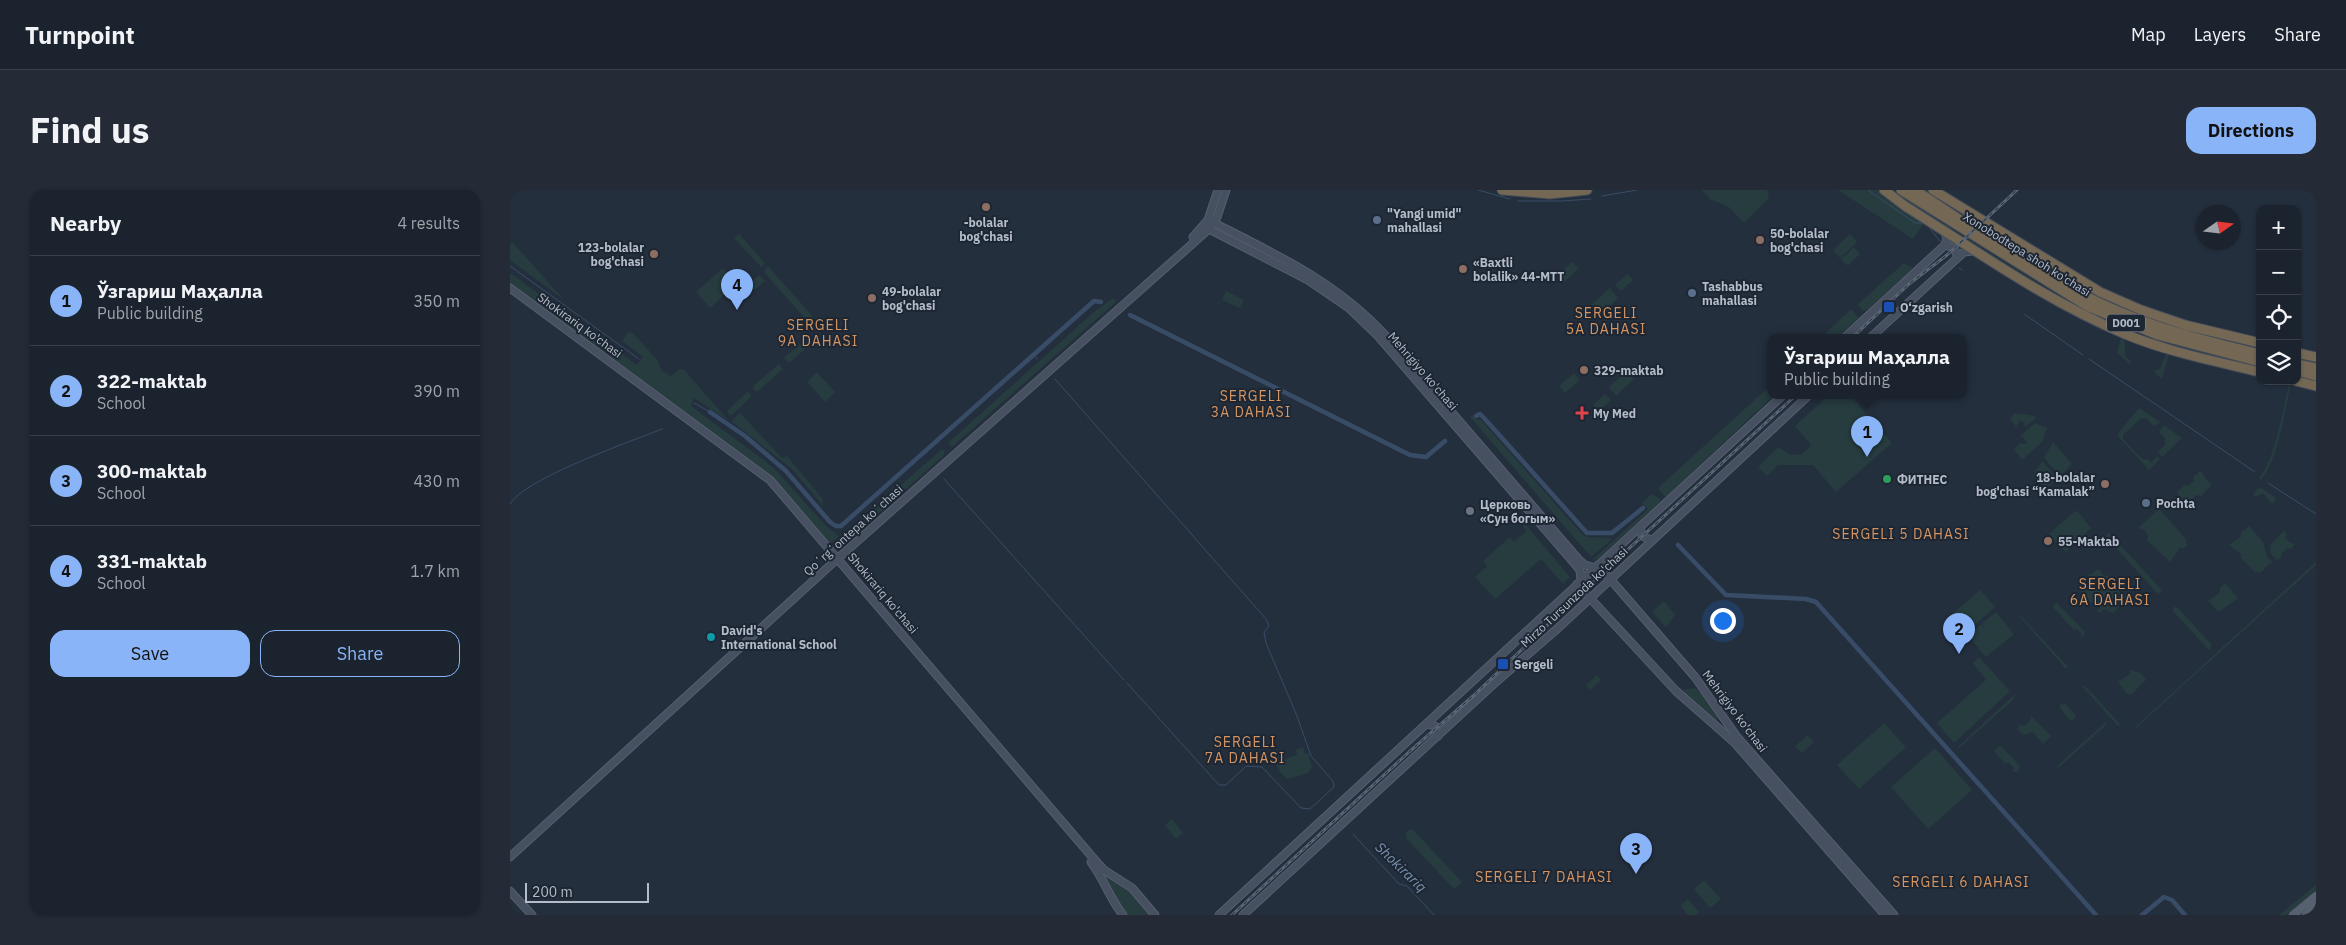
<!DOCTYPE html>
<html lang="en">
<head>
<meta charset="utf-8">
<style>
  :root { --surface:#1b232e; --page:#242b36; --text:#f1f3f6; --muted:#a0a4aa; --line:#39404a; --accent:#8ab4f8 }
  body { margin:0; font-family:"IBM Plex Sans",sans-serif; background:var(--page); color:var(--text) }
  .controls { position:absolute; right:15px; top:15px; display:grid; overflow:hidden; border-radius:10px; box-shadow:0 1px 4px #0004 }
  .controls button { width:45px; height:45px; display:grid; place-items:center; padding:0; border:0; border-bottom:1px solid var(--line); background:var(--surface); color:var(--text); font:25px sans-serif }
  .compass { position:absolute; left:1686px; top:15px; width:45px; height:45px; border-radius:50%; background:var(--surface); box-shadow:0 1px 4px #0004; rotate:76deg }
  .scale { position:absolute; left:15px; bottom:12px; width:124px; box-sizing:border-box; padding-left:5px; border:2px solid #b4bcc9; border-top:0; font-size:14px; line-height:18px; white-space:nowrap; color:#b4bcc9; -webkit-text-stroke:4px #1d2633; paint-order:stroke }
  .you { position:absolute; left:1212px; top:430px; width:18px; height:18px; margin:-12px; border:4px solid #fff; border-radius:50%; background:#1a73e8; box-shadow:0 0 0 8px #1a73e833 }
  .badge { display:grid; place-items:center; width:32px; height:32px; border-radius:50%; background:var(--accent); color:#111; font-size:16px; font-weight:700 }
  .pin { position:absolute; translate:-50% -41px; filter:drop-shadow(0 1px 2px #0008) }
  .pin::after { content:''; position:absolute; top:26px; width:18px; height:15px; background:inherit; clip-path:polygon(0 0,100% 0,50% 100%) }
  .popup { position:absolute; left:1257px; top:144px; width:200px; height:65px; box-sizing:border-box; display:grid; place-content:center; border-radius:10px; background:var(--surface); filter:drop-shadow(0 1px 4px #0005); font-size:16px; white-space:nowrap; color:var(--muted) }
  .popup b { font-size:19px; color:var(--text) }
  .popup::after { content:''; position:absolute; left:50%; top:100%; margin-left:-10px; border:10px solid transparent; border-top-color:var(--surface) }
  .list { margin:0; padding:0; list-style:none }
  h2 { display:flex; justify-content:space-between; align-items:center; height:65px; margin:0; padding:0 20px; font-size:21px }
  h2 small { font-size:16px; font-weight:400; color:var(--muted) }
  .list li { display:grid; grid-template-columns:32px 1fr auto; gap:15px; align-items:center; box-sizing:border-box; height:90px; padding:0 20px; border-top:1px solid var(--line) }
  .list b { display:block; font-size:19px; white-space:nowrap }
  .list p { margin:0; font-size:16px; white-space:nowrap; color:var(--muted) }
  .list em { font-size:16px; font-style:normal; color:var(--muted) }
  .actions { display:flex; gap:10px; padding:15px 20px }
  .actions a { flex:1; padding:11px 0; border:1px solid var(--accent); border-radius:15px; text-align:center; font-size:18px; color:var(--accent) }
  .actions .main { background:var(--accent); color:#111 }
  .icon { flex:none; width:28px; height:28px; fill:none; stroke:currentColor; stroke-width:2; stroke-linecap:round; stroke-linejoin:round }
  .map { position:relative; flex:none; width:1806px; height:725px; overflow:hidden; border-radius:15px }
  header { display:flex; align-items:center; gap:30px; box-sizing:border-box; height:70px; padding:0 25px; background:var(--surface); border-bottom:1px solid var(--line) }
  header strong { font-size:24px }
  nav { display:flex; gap:28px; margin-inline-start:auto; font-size:18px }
  .intro { display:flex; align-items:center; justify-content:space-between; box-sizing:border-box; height:120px; padding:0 30px }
  h1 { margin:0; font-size:35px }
  .button { padding:12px 22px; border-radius:15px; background:var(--accent); color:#111; font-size:18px; font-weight:700 }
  main { display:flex; gap:30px; padding:0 30px }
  aside { flex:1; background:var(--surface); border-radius:15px; box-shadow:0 1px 4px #0004 }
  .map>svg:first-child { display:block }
  .green { fill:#263c3f }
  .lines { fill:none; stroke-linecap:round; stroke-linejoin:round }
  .stream { stroke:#394c67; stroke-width:1 }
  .canal { stroke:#394c67; stroke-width:4.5 }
  .secondary-casing { stroke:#565f6c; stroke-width:9 }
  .primary-casing { stroke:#414a57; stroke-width:9 }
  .highway-casing { stroke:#434c59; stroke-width:11 }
  .secondary { stroke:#465061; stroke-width:7 }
  .primary { stroke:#56606e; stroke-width:8 }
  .highway { stroke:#746855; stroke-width:9 }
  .rail-casing { stroke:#5a6575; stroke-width:3 }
  .rail { stroke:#1d2633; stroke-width:1; stroke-dasharray:4; stroke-linecap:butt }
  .education-dot { fill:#8d6e63; stroke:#1d2633; stroke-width:2 }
  .service-dot { fill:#5c6f8a; stroke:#1d2633; stroke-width:2 }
  .transit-dot { fill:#1a4fb4; stroke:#1d2633; stroke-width:2 }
  .health-dot { fill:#e0444e; stroke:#1d2633; stroke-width:2 }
  .leisure-dot { fill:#2e9e5b; stroke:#1d2633; stroke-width:2 }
  .worship-dot { fill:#6b7280; stroke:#1d2633; stroke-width:2 }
  .culture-dot { fill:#0f9aa8; stroke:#1d2633; stroke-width:2 }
  .labels { text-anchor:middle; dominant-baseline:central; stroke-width:4; stroke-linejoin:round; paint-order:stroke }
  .shield { fill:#1d2633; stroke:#878f9c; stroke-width:1 }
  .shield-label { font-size:11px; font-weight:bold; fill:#b4bcc9 }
  .poi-label { font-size:12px; font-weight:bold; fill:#b4bcc9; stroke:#1d2633; text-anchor:start }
  .street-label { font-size:12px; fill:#b4bcc9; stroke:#1d2633 }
  .neighbourhood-label { font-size:14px; letter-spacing:1px; fill:#d59563; stroke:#1d2633 }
  .water-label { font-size:14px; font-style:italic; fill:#7c92b1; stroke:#1d2633 }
</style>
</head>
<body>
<header>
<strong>Turnpoint</strong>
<nav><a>Map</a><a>Layers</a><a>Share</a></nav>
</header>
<div class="intro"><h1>Find us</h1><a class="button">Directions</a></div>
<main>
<aside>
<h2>Nearby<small>4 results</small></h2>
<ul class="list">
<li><span class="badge">1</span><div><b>Ўзгариш Маҳалла</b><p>Public building</p></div><em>350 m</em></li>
<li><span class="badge">2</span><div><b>322-maktab</b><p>School</p></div><em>390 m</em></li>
<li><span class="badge">3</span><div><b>300-maktab</b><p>School</p></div><em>430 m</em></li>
<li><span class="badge">4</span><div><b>331-maktab</b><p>School</p></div><em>1.7 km</em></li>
</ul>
<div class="actions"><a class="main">Save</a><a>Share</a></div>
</aside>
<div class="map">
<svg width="1806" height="725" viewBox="0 0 1806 725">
  <rect width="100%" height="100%" fill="#242f3e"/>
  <g class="green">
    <path d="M1192,0h65l2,8 -25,25 -15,-16 -19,-8z"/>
    <path d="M1328,0h38l48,33 -11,16z"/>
    <path d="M1413,0h5l92,58 1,4z"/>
    <path d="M1395,9l136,86 46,26 3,4 -13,-5 -170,-106z"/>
    <path d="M229,44l26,29 -4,4 -27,-29z"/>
    <path d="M1340,44l7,8 -17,16 -7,-8z"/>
    <path d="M3,53l2,2 48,54 -53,-39v-16z"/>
    <path d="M1344,57l6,7 -12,12 -7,-7z"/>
    <path d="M1517,64l77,43 81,30 2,4c-49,-14 -95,-34 -138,-61 -7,-5 -17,-9 -22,-16z"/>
    <path d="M1062,72l7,6 -15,14 -6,-7z"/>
    <path d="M1394,73l9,5 -45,41 -6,2 -4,-7z"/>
    <path d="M258,76l46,52 -5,5 -45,-51z"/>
    <path d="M213,78l14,16 -27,24 -14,-16z"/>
    <path d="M0,83l95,69 2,7 -3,4 -94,-69z"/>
    <path d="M1117,84l6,6 -12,11 -6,-6z"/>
    <path d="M249,85l6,6 -12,10 -5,-6z"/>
    <path d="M1100,98l8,10 -18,17 -9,-10z"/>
    <path d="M716,101l18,9 -4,8 -18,-8z"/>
    <path d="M603,108l4,3 -165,146 -4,-4 147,-132z"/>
    <path d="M1340,120h3l5,8 -22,20h-15z"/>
    <path d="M118,142l6,2 24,27 4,10 9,5 9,-7 4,1 45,51 -35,-23 -3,8 83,62 52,58 13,10 -9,8 -52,-60 -18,-17 -151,-111 6,-7 22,16 6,-8 -21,-16z"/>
    <path d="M1611,148l3,1 2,18 5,4 -1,3 -13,-11z"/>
    <path d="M295,150l4,5 -20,18 -5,-5z"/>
    <path d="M1656,153l94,24v3l-93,-24z"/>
    <path d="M1656,164h3l-7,25 -9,-8 7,-2z"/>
    <path d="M269,174l4,5 -25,22 -5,-1 1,-5z"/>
    <path d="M1117,181l7,8 -18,17 -7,-9z"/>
    <path d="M307,182l18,20 -10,10 -18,-20z"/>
    <path d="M1064,183l6,7 -15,13 -6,-7z"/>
    <path d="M1779,194h2c-7,28 -12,74 -30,96l-2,-2c16,-17 24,-70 30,-94z"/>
    <path d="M1261,195v11h2l-106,100h-3l-5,-6v-3z"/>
    <path d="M237,202l3,1 1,4 -19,18 -4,-1v-4z"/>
    <path d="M1095,204l6,6 -12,11 -6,-6z"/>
    <path d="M1318,206h23l41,47 -56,49 -23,-27h-35l-11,11 -9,-9 20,-20 11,7 12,1 10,-10 -16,-19z"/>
    <path d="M1629,218l22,14 -7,4 -8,-8 -6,1 -17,16v4l19,20 7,1 2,3 6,-7 3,3 -11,11 -32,-35z"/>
    <path d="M230,223l42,45 5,-2 35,42 1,8 -31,-37 -61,-48z"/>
    <path d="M1505,223l20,3v3l-10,8 -1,-5 -4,-2 -4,7 -6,-9z"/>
    <path d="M962,225l5,5 3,-1 103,116 4,2 24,1v2l-20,17 -121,-140z"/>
    <path d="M1525,233l12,5 -5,14 -20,18 -8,-11 6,-6 7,1 -3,-6 -4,-2z"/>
    <path d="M1654,235l18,13 -20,19 -4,-6 7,-6v-7l-6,-6z"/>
    <path d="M1543,252l19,22 -12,12 -16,-18z"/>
    <path d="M432,259l3,3 -2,4 -97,86 -8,3 -2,-2z"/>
    <path d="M1532,271l15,17 -12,11 -12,-13z"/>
    <path d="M1689,282h3l6,10 4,2 -11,12 -4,-1 -6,5 -1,6h-3l-10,-14 8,-7 3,1 6,-5 -1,-4z"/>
    <path d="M1752,298l15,11 -5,5 -9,-11 -7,4 -3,-2 4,-6z"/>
    <path d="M1142,304l8,5v3l-61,56 -10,5 59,-54 -6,-6z"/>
    <path d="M1649,319l27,30 1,6 -4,4 -3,-2 -10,15 -23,-22 1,-4 -4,-6 -6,-2z"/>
    <path d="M1565,321l3,1 13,16 -25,24 -17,-18z"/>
    <path d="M1015,334l45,53 -7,7 -22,-25 -46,40 -20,-22 12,-11 -4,-5 27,-24 4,5 12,-11 -3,-5z"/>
    <path d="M1739,336l14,16 4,14 7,8 -4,-1 -10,10 -2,-2 -2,2 -15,-15 1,-3 -13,-10 12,-8v-4z"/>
    <path d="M1774,341l3,3 -2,4 6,5 4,1 -4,5 -4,-1 -6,6 1,3 -5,3 -6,-6 -1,-9z"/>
    <path d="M1599,343l53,57 -4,4 -51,-56 -1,-3z"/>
    <path d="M1806,372v3l-181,164 -1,-1z"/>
    <path d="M1586,380h4l4,6 4,-1 10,11v4l5,5 5,2v3l-6,-1 -5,5 1,4 -5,5 -9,-4 -5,4 -2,-3 4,-3 -4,-5 -6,1 -14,-16 3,-4 7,6 4,-5 -5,-5 3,-3 -2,-2 4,1z"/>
    <path d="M1715,393l13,15 -19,14 -11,-11 12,-9v-4z"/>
    <path d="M1470,400l15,17 -33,29 -15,-17z"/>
    <path d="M1154,411l11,14 -9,12 -14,-15z"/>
    <path d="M1546,412l29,30 -2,5h-2l1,-3 -5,-5h-4l-20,-22z"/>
    <path d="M1664,417h3l35,38 -3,5 -36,-39z"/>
    <path d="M1486,422l18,22 -28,23 -18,-21 13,-12 5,5 -4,-6z"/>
    <path d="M1511,426l47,51 -2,2 -46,-52z"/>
    <path d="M1469,467l31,34 -56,52 -17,-20 49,-43 -13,-17z"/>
    <path d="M1620,480l11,3 5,7 -14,14h-5l-9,-12 12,-8z"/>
    <path d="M1087,485l4,5 -11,10 -4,-5z"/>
    <path d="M1575,496l35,38 -2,2 -35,-39z"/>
    <path d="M1185,498l9,8 15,20 -2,4 -4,-1 -26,-22 -4,-7z"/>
    <path d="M1503,506l2,2 -56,50 -1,-1z"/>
    <path d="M1555,513l11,13 -3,4 -3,1 -10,-13v-3z"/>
    <path d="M1521,526l20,20 -8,8 -10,-12 -10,3 -6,-6 3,-4 4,1 6,-5z"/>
    <path d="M1374,533l22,24 -47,42 -22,-24z"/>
    <path d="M1595,533l2,1 -49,44 -1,-2z"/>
    <path d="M1298,545l6,7 -12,11 -7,-7z"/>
    <path d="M1490,555l20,21 -3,6h-4l1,-4 -6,-6 -3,1 -11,-12z"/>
    <path d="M793,557l2,7 3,-1 4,15 -4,5 -20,6c-10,-5 -11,-15 -15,-25l6,-2 3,8 15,-5 -1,-5z"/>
    <path d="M1425,558l37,42 -44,39 -37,-42z"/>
    <path d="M662,629l11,14 -7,6 -11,-14z"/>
    <path d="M900,639l4,2 48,51 -8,7 -48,-51v-6z"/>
    <path d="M593,683l26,16 22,26h-23l-13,-15z"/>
    <path d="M1194,690l17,19 -11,9 -16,-19z"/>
    <path d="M1806,695v5l-30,25h-7z"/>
    <path d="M1178,709l11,13 -3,3h-8l-8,-9z"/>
  </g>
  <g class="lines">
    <g class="stream">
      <path d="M968,0l32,9"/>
      <path d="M1358,0l47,33h7"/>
      <path d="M1092,6l35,-6"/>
      <path d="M1008,11h44l29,-2"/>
      <path d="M1420,39l10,12"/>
      <path d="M0,76l129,93"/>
      <path d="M1449,78l3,2"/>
      <path d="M1514,124l59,41"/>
      <path d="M524,165l3,4"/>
      <path d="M1579,169l166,113"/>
      <path d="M545,189l211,240 3,7 -5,6 2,11 31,73 14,40 22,25 1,6 -24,22 -9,-1 -39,-41 -16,-1 -20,19h-7l-92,-102"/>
      <path d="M184,213l16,9"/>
      <path d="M434,289l180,201"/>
      <path d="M1758,293l48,31"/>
      <path d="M0,314c13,-25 122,-63 152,-75"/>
      <path d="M843,644l46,50 8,2 27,29"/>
    </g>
    <g class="canal">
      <path d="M620,125l280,140 16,2 19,-16"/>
      <path d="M200,222l35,24 41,35 44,51 6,4h5l253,-225 7,1"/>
      <path d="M966,226l4,-2 4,4 103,115h25l31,-25"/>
      <path d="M1168,355l48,50 80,4 10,3 280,313"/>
      <path d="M1632,725l22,-18 8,3 13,15"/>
    </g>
    <defs>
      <g id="secondary">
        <path d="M704,33c63,32 122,59 171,112l194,225 6,5 10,3"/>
        <path d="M695,37l103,53 41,28 29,28 197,228 5,6 1,10"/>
        <path d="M683,47l15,-17 10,-30"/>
        <path d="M1435,55l9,3 4,9"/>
        <path d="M0,98l260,192 324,379 10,11 28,18 23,27"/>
        <path d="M1334,148l101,-93 2,-7 -3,-7"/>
        <path d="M1360,148l94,-86 11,-1"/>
        <path d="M1130,337l2,9 9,4"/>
        <path d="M1088,375l97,112 42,60 157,178"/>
        <path d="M1067,394l99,107 58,51 151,173"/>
        <path d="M917,534l8,2 3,10"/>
        <path d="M0,667l326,-297 373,-331 8,-12 9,-27"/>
        <path d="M581,672c13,17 19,37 32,53"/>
        <path d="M0,701l22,24"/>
        <path d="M709,725l563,-519"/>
        <path d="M733,725l254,-234 60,-52 251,-233"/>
      </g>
      <g id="primary">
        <path d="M1783,725l23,-19"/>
        <path d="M1796,725l10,-9"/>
      </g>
      <g id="highway">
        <path d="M992,0l48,4 37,-4"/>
        <path d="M1374,0l21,16c72,45 141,95 220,128 43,18 90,27 135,38"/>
        <path d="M1391,0l186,116 71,29 102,27"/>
        <path d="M1405,0c60,39 120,83 185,113 51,24 105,38 160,51"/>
        <path d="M1423,0l167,102 41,18 44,15 75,18"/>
        <path d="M1787,163l19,4"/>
        <path d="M1787,174l19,4"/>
        <path d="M1787,181l19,5"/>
        <path d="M1786,191l20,5"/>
      </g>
    </defs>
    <use href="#secondary" class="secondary-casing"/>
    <use href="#primary" class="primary-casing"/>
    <use href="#highway" class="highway-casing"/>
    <use href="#secondary" class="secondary"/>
    <use href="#primary" class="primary"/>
    <use href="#highway" class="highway"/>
    <defs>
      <g id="rail">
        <path d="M1342,148l57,-54 38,-29 70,-65"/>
        <path d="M722,725l177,-163 64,-56 126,-120 196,-180"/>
      </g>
    </defs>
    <use href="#rail" class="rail-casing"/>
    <use href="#rail" class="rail"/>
  </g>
  <g class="education-dot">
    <circle cx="476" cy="17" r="5"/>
    <circle cx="1250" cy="50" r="5"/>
    <circle cx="144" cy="64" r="5"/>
    <circle cx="953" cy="79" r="5"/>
    <circle cx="362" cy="108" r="5"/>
    <circle cx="1074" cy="180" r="5"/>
    <circle cx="1595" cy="294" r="5"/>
    <circle cx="1538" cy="351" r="5"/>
  </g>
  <g class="service-dot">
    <circle cx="867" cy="30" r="5"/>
    <circle cx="1182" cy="103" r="5"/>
    <circle cx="1636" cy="313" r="5"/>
  </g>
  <g class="transit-dot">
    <rect x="1373" y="111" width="12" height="12" rx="2.5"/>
    <rect x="987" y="468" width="12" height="12" rx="2.5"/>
  </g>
  <path class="health-dot" d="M1069.5 215.5h5v5h5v5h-5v5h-5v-5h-5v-5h5z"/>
  <circle class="leisure-dot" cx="1377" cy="289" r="5"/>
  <circle class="worship-dot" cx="960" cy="321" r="5"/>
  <circle class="culture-dot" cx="201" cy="447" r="5"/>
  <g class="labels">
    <rect class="shield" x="1597" y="124.5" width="38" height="17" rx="4"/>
    <g class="shield-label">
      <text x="1616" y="133">D001</text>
    </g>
    <g class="poi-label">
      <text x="877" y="23">"Yangi umid"<tspan x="877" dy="14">mahallasi</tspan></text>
      <text x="476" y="32" text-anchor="middle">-bolalar<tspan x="476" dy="14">bog'chasi</tspan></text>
      <text x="1260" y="43">50-bolalar<tspan x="1260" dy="14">bog'chasi</tspan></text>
      <text x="134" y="57" text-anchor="end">123-bolalar<tspan x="134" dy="14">bog'chasi</tspan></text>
      <text x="963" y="72">«Baxtli<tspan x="963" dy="14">bolalik» 44-MTT</tspan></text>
      <text x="1192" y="96">Tashabbus<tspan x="1192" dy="14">mahallasi</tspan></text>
      <text x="372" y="101">49-bolalar<tspan x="372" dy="14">bog'chasi</tspan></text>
      <text x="1390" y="117">O‘zgarish</text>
      <text x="1084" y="180">329-maktab</text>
      <text x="1083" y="223">My Med</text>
      <text x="1585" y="287" text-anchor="end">18-bolalar<tspan x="1585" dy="14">bog'chasi “Kamalak”</tspan></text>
      <text x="1387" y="289">ФИТНЕС</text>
      <text x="1646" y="313">Pochta</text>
      <text x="970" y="314">Церковь<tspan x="970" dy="14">«Сун богым»</tspan></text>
      <text x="1548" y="351">55-Maktab</text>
      <text x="211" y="440">David's<tspan x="211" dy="14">International School</tspan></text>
      <text x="1004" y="474">Sergeli</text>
    </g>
    <g class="street-label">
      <text transform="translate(1517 64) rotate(32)">Xonobodtepa shoh ko'chasi</text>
      <text transform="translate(70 135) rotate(36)">Shokirariq ko'chasi</text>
      <text transform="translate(913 181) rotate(49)">Mehrigiyo ko'chasi</text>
      <text transform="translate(343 340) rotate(-42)">Qoʻrgʻontepa koʻchasi</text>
      <text transform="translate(373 403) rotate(50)">Shokirariq ko'chasi</text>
      <text transform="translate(1064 407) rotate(-43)">Mirzo Tursunzoda ko'chasi</text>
      <text transform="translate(1225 521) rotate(53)">Mehrigiyo ko'chasi</text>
    </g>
    <g class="neighbourhood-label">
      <text x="1096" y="123">SERGELI<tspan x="1096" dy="16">5A DAHASI</tspan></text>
      <text x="308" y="135">SERGELI<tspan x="308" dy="16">9A DAHASI</tspan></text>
      <text x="741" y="206">SERGELI<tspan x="741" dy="16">3A DAHASI</tspan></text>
      <text x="1391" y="344">SERGELI 5 DAHASI</text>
      <text x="1600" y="394">SERGELI<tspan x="1600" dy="16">6A DAHASI</tspan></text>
      <text x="735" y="552">SERGELI<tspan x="735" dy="16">7A DAHASI</tspan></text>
      <text x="1034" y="687">SERGELI 7 DAHASI</text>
      <text x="1451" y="692">SERGELI 6 DAHASI</text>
    </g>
    <g class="water-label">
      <text transform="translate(891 677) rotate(44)">Shokirariq</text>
    </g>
  </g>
</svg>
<div class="controls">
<button>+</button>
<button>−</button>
<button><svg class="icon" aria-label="locate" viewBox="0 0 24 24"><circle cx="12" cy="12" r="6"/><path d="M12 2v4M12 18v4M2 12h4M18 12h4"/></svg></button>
<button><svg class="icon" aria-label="layers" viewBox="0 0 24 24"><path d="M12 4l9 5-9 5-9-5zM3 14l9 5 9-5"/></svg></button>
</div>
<svg class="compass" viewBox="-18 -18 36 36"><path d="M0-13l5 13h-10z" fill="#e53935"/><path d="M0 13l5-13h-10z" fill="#a0a4aa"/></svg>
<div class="scale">200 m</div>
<div class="you"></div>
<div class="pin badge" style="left:1357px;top:267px">1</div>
<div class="popup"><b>Ўзгариш Маҳалла</b>Public building</div>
<div class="pin badge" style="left:1449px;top:464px">2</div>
<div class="pin badge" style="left:1126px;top:684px">3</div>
<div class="pin badge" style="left:227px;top:120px">4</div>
</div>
</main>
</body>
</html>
